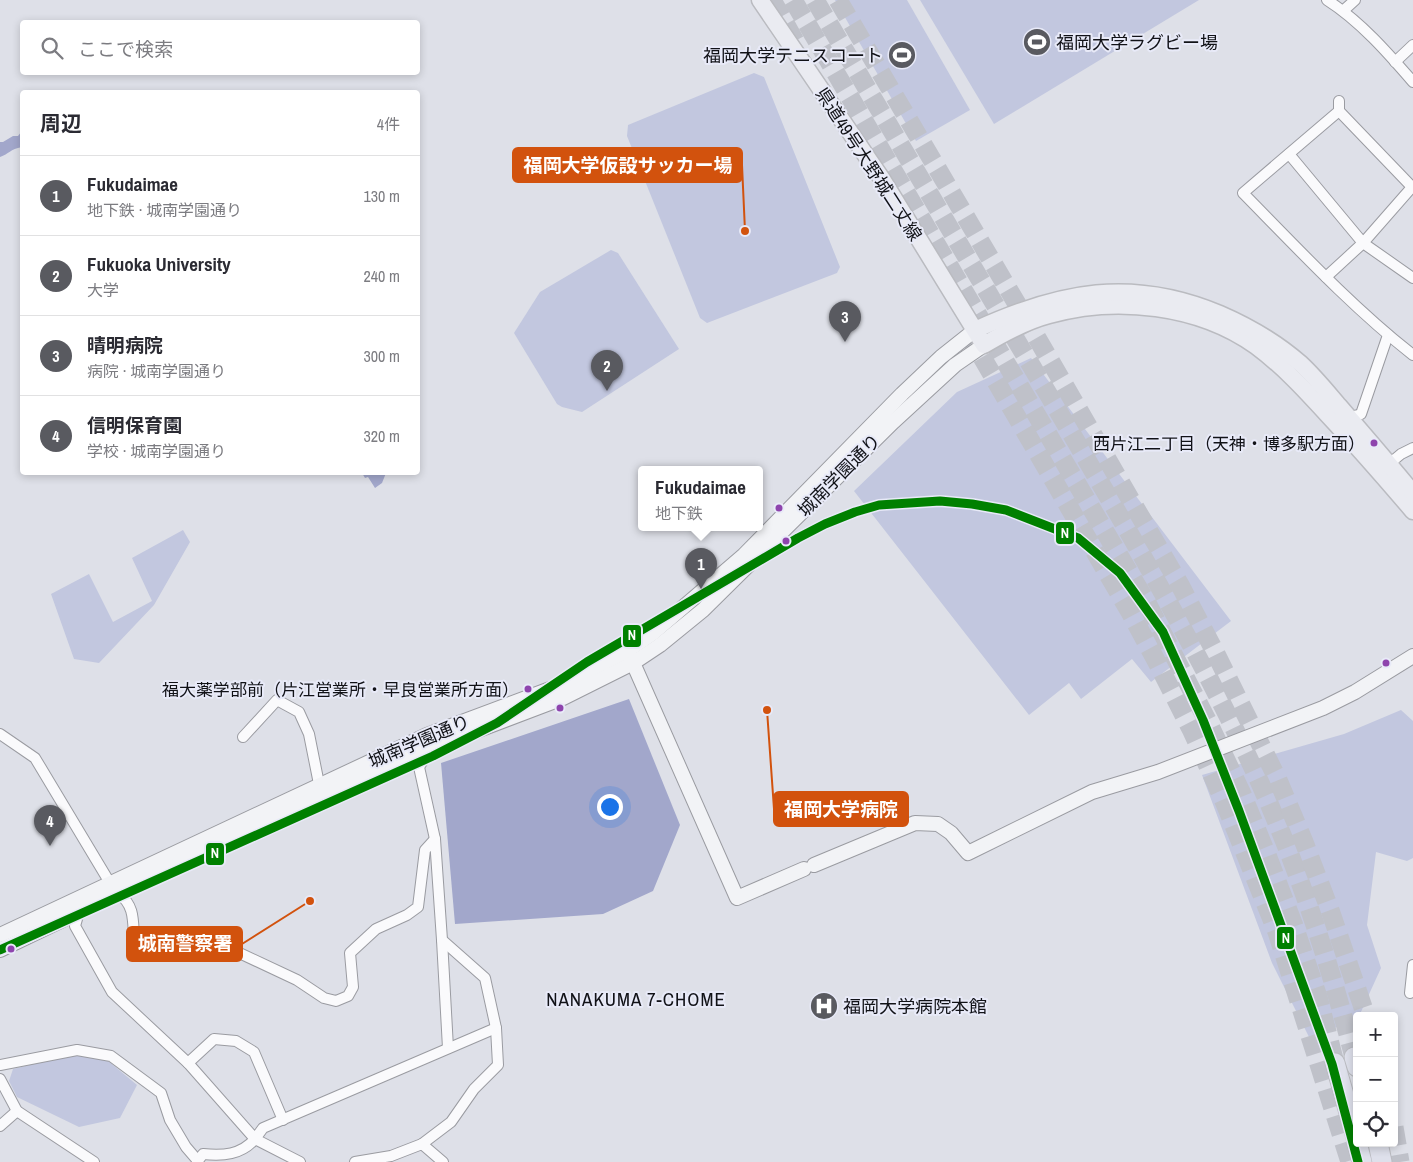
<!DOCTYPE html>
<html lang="ja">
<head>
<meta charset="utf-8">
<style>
  :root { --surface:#fff; --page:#f7f7f7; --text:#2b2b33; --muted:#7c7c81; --line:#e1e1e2; --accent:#595a60 }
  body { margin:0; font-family:"Archivo Narrow","Noto Sans JP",sans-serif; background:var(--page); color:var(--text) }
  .controls { position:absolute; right:15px; bottom:15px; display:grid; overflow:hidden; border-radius:5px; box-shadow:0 2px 8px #0003 }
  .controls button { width:45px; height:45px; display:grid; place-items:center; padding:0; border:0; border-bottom:1px solid var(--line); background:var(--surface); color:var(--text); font:25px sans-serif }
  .you { position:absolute; left:609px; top:806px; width:18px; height:18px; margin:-12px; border:4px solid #fff; border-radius:50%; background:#1a73e8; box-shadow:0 0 0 8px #1a73e833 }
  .badge { display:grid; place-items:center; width:32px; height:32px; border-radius:50%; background:var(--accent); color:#fff; font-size:16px; font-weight:700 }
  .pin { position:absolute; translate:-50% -41px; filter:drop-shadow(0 1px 2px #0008) }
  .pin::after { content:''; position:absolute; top:26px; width:18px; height:15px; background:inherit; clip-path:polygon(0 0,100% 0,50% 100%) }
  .popup { position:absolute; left:638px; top:466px; width:125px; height:65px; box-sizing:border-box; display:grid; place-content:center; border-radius:5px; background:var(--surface); filter:drop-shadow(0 1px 4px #0005); font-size:16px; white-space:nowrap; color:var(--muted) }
  .popup b { font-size:19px; color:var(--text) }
  .popup::after { content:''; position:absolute; left:50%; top:100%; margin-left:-10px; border:10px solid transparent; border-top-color:var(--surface) }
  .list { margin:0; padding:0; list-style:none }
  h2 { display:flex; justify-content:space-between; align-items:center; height:65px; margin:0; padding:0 20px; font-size:21px }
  h2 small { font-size:16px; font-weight:400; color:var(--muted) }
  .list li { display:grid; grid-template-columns:32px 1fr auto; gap:15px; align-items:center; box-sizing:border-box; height:80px; padding:0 20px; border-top:1px solid var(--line) }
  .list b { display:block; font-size:19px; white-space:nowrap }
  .list p { margin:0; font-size:16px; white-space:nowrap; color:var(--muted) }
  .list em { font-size:16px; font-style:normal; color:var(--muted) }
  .icon { flex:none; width:28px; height:28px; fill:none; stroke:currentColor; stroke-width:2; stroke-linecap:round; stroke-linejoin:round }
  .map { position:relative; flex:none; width:1413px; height:1162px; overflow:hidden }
  .search { position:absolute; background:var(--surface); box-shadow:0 2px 8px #0003; left:20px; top:20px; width:400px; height:55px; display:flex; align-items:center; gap:12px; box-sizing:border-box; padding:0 18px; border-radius:5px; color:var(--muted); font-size:19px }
  .panel { position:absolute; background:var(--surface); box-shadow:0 2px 8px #0003; left:20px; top:90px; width:400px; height:385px; border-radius:5px }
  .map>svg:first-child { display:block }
  .green { fill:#c2c7df }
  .water { fill:#a2a7cb }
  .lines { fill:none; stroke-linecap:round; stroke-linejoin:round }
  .highway-tunnel { stroke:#bfc1c9; stroke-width:19; stroke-dasharray:19 9; stroke-linecap:butt }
  .street-casing { stroke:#9a9ba1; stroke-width:12 }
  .secondary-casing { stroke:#9a9ba1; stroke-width:16 }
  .primary-casing { stroke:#babbc0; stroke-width:19 }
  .highway-casing { stroke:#babbc0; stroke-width:21 }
  .street { stroke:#fafafc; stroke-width:10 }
  .secondary { stroke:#f2f3f6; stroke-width:14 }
  .primary { stroke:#eaebf1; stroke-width:16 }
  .highway { stroke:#dee0eb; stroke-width:19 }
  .metro-1-casing { stroke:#e8eaf8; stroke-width:12 }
  .metro-1 { stroke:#008000; stroke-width:9 }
  .bus-dot { fill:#8e44ad; stroke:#e8eaf8; stroke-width:2 }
  .labels { text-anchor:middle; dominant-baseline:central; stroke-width:4; stroke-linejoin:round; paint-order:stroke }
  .bus-label { font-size:17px; fill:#111217; stroke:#e8eaf8; text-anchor:end }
  .poi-label { font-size:18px; fill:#111217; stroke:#e8eaf8; text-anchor:start }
  .street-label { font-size:18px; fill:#111217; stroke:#e8eaf8 }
  .neighbourhood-label { font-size:19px; letter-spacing:1px; fill:#111217; stroke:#e8eaf8 }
  .leader { fill:none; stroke:#d2520d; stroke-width:2 }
  .callout-dot { fill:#d2520d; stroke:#e8eaf8; stroke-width:2 }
  .callout { fill:#d2520d; stroke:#d2520d; stroke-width:2 }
  .callout-label { font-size:19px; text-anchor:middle; font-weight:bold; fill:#fff }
  .line-badge { stroke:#e8eaf8; stroke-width:2 }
  .badge-label { font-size:14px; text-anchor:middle; font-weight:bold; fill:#fff }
</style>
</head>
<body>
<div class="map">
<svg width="1413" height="1162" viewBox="0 0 1413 1162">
  <rect width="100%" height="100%" fill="#dee0e8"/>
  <g class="green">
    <path d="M835,0h72l63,110 -54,31z"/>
    <path d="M920,0h279l-205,124z"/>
    <path d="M754,73l10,4 76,190 -3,6 -130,50 -7,-5 -73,-182 1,-11z"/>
    <path d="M611,250l7,3 61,96 -97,63 -20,-5 -5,-3 -43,-71 26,-41z"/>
    <path d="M1031,358l200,263 -80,61 -19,-23 -51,40 -12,-16 -40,32 -175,-224 103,-99z"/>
    <path d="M183,530l7,12 -36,63 -55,58 -25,-4 -23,-65 38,-20 24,48 39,-21 -20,-43z"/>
    <path d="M1401,710l12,11v137l-6,3 -31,-9 -9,73 14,43 -21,46 -49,27 -39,-78 -70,-188 142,-41z"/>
    <path d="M74,1054l33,6 30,25 -17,33 -41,9 -62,-30 -8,-16 4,-12z"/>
  </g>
  <g class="water">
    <path d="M22,131v16c-12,2 -13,7 -22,10v-15h3l10,-6h5z"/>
    <path d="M362,473h24l-4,10 -7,5 -7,-11 -3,1z"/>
    <path d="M629,699l51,126 -27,66 -50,23 -148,10 -14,-161z"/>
  </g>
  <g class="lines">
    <g class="highway-tunnel">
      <path d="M772,0l24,43"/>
      <path d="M793,0l354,603 62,121 33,70 25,61 27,71 24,71 17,66"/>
      <path d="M815,0c77,131 154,261 232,392 75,128 152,257 214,393 39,88 69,179 93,272"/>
      <path d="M838,0l199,338 143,247 34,65 64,130 26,62 27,71 35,103"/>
      <path d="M968,333l162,279 28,52 34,67 32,70 53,131 73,230"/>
      <path d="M1394,1127l6,35"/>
    </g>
    <defs>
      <g id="street">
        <path d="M1327,0c33,21 61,53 86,82"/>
        <path d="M1344,10l11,-10"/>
        <path d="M1395,62l18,-17"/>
        <path d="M1339,101v10l-96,82c55,56 109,114 170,162"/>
        <path d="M1339,111l74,77"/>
        <path d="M1289,154l74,89 50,35"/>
        <path d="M1326,277l37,-34 50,-57"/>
        <path d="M1350,418l11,-4 27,-79"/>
        <path d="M1389,464l12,-10 12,-6"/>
        <path d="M0,734l35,24 75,125"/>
        <path d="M243,737l34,-37 22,12 10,22 10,50"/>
        <path d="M119,894c15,11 14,25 15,43l24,18 75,-5 64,30 27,18 12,3 12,-5 5,-9 -3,-34 26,-24 31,-14 11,-8 7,-57 10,-11"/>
        <path d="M79,912l-4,14 37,66 76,71 67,76 8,-11 233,-100"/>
        <path d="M442,940l6,108"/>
        <path d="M1410,993l3,-28"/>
        <path d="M188,1063l26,-24 22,2 18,11 29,68"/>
        <path d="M0,1065l77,-15 34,6 50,37 9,27 16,27 12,14"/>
        <path d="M0,1079l17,32 77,51"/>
        <path d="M0,1126l17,-15"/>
        <path d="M422,1144l29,-22 23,-33 24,-24 -2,-37 -11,-50 -43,-38 -7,-101 -16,-72 12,-19"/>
        <path d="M197,1162l6,-8c20,2 38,1 52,-15l45,23"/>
        <path d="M355,1162l36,-6 31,-12 21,18"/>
      </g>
      <g id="secondary">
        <path d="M630,656l107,242 67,-29"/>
        <path d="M814,865l101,-42 23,1 13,9 17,20 124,-61 66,-20 165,-64 32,-16 58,-36"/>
        <path d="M0,935l427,-200 131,-49 69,-35 25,-17 92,-79 158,-161 39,-37 34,-27"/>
        <path d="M0,950l323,-155 108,-47 132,-50 70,-35 27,-18 43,-35 190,-188 62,-57 29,-20"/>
      </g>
      <g id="primary">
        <path d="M760,0l122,179 102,166c20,-12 42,-24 65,-30 67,-19 150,-10 207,31 27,20 49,44 71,68 30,32 58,64 86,97"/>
        <path d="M975,330c85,-39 157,-53 245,-16 30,13 57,29 81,50 14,13 26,28 38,42 25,29 50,58 74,87"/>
      </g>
      <g id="highway">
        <path d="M1354,1057l3,10"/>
        <path d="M1335,1063l22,78"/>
        <path d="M1357,1143l5,19"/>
        <path d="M1378,1143l4,19"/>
      </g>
    </defs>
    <use href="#street" class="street-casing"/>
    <use href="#secondary" class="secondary-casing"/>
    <use href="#primary" class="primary-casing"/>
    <use href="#highway" class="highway-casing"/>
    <use href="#street" class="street"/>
    <use href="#secondary" class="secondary"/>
    <use href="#primary" class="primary"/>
    <use href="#highway" class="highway"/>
    <defs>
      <path id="metro-1" d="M0,950l433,-194 64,-33 90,-61 211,-124 27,-14 30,-12 24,-7 61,-4 32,3 34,6 72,28 42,35 43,59 40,88 36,91 93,253 26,98"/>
    </defs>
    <use href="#metro-1" class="metro-1-casing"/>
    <use href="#metro-1" class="metro-1"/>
  </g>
  <defs>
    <symbol id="stadium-disc" viewBox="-11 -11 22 22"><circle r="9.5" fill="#595a60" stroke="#e8eaf8"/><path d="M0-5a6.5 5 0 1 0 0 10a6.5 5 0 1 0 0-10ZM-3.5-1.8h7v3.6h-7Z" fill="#fff"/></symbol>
    <symbol id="hospital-disc" viewBox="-11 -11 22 22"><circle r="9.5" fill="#595a60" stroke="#e8eaf8"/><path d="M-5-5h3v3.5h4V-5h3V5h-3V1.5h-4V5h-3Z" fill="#fff"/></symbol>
  </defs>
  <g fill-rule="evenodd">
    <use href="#stadium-disc" x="1021" y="26" width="32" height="32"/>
    <use href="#stadium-disc" x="886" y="39" width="32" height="32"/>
    <use href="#hospital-disc" x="808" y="990" width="32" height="32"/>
  </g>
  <g class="bus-dot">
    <circle cx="1374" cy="443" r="4.5"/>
    <circle cx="779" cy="508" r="4.5"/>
    <circle cx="786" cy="541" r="4.5"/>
    <circle cx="1386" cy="663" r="4.5"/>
    <circle cx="528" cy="689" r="4.5"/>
    <circle cx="560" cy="708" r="4.5"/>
    <circle cx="11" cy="949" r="4.5"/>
  </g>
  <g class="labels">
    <g class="bus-label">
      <text x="1365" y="443">西片江二丁目（天神・博多駅方面）</text>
      <text x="519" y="689">福大薬学部前（片江営業所・早良営業所方面）</text>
    </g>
    <g class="poi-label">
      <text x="1056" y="42">福岡大学ラグビー場</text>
      <text x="883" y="55" text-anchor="end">福岡大学テニスコート</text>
      <text x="843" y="1006">福岡大学病院本館</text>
    </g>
    <g class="street-label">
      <text transform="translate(869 164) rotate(57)">県道49号大野城二丈線</text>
      <text transform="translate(839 475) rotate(-45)">城南学園通り</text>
      <text transform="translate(419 741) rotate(-23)">城南学園通り</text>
    </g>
    <g class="neighbourhood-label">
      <text x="636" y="999">NANAKUMA 7-CHOME</text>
    </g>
  </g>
  <path class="leader" d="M745 231L742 165M767 710L774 809M310 901L242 944"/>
  <g class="callout-dot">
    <circle cx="745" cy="231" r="5"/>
    <circle cx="767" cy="710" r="5"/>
    <circle cx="310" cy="901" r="5"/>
  </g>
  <g class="callout">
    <rect x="513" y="148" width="229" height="34" rx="5"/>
    <rect x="774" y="792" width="134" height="34" rx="5"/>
    <rect x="127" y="927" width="115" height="34" rx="5"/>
  </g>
  <g class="callout-label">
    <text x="628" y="172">福岡大学仮設サッカー場</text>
    <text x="841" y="816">福岡大学病院</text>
    <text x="185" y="950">城南警察署</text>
  </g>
  <g class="line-badge">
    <rect x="1055" y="521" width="20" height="24" rx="5" fill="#008000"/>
    <rect x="622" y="624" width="20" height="24" rx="5" fill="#008000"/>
    <rect x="205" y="842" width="20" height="24" rx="5" fill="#008000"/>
    <rect x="1276" y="926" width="19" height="24" rx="5" fill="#008000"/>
  </g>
  <g class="badge-label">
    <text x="1065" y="538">N</text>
    <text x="632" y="640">N</text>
    <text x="215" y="858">N</text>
    <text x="1286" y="943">N</text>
  </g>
</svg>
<div class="controls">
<button>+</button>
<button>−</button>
<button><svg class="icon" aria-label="locate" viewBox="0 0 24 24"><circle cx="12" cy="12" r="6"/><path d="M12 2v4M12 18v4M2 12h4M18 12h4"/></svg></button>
</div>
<div class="you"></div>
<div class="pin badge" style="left:701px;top:589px">1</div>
<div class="popup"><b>Fukudaimae</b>地下鉄</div>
<div class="pin badge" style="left:607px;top:391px">2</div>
<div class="pin badge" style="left:845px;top:342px">3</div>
<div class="pin badge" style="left:50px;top:846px">4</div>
<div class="search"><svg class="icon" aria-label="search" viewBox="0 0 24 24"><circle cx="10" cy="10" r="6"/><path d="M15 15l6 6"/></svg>ここで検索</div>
<section class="panel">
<h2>周辺<small>4件</small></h2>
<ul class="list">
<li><span class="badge">1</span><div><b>Fukudaimae</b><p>地下鉄 · 城南学園通り</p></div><em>130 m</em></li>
<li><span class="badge">2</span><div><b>Fukuoka University</b><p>大学</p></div><em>240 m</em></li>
<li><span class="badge">3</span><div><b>晴明病院</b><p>病院 · 城南学園通り</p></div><em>300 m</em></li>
<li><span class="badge">4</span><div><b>信明保育園</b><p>学校 · 城南学園通り</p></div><em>320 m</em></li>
</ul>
</section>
</div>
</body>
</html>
